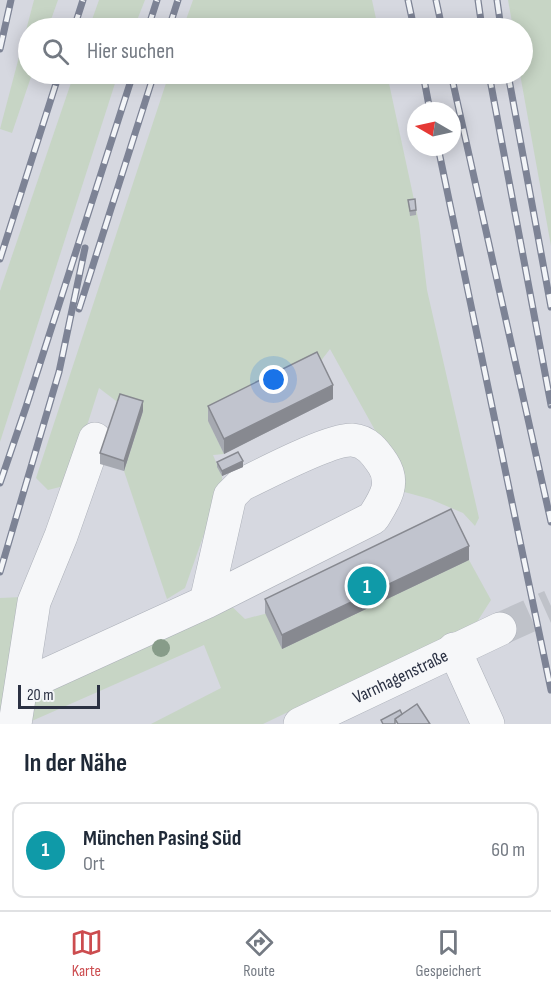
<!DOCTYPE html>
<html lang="de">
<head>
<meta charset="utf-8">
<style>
  :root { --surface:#fff; --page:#f2f2f3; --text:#1f2937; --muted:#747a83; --line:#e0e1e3; --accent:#cc4c4f }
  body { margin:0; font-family:"Sofia Sans Condensed",sans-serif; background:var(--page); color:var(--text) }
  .compass { position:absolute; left:407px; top:102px; width:54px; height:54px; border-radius:50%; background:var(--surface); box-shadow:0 3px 15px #0003; rotate:279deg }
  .scale { position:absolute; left:18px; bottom:15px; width:82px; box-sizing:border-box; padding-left:6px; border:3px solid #2b3143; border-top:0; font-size:16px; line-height:21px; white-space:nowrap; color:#2b3143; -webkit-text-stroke:4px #f3f5f8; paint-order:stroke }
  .you { position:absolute; left:274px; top:380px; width:21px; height:21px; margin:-15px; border:4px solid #fff; border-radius:50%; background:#1a73e8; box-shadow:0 0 0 9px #1a73e833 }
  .badge { display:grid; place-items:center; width:39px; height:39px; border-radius:50%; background:var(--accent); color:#fff; font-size:20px; font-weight:700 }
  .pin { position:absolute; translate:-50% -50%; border:3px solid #fff; box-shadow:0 2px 6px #0006 }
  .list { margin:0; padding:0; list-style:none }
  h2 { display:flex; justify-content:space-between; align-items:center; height:78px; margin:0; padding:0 24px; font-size:26px }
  h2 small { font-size:20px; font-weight:400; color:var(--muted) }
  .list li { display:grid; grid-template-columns:39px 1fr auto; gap:18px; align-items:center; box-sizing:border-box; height:96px; margin:0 12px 12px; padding:0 12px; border:2px solid var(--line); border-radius:12px }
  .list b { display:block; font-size:22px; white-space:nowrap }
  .list p { margin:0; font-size:20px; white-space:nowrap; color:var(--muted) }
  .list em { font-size:20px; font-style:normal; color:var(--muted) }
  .icon { flex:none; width:33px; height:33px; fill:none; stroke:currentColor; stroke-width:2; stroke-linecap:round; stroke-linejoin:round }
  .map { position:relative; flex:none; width:551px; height:724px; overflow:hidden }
  .search { position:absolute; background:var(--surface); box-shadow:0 3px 15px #0003; left:18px; right:18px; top:18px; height:66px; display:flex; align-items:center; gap:15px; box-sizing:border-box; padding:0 21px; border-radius:33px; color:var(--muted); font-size:22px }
  .sheet { height:186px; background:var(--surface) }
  nav { display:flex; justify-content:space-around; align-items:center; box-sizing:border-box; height:84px; border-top:2px solid var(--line); background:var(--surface); font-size:16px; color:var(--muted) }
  nav a { display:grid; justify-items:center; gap:3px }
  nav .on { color:var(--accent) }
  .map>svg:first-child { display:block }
  .built { fill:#d6d8e0; fill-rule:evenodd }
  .green { fill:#c7d5c5 }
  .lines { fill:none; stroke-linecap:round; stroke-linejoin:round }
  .minor-tunnel { stroke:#bfc2c9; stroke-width:33; stroke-dasharray:33 16; stroke-linecap:butt }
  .minor-casing { stroke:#acb0b9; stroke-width:34 }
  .minor { stroke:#f6f7f9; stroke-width:33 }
  .rail-casing { stroke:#7d8395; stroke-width:7 }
  .rail { stroke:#f3f5f8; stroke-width:4.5; stroke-dasharray:14; stroke-linecap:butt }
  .tree { fill:#879c89 }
  .wall { fill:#a6a9b1 }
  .shaded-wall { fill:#878990 }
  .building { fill:#c1c4ce; stroke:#878990; stroke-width:1.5 }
  .labels { text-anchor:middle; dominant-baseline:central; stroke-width:5; stroke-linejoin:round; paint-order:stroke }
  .street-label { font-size:18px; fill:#2b3143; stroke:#f3f5f8 }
</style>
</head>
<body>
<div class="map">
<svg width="551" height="724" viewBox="0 0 551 724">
  <rect width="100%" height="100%" fill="#e4e6eb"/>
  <path class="built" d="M0,0h551v724h-551zM28,28h494v46h-494zM416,111h36v36h-36z"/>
  <g class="green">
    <path d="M34,0h24l-10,28h-20v46h4l-20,59 -12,-4z"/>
    <path d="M99,0h46l-11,28h-45z"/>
    <path d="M193,0h179l6,28h-195z"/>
    <path d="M508,0h43v246l-31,-172h2v-46h-9z"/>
    <path d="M74,74h44l-118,368v-151z"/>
    <path d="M169,74h218l32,149 8,67 52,228 -4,8 -12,-13 -33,-14 -33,-9 -5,-29 -62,-112 -13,17 -109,54 16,34 -11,1 9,21v7l-37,105 -18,11 -43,-128 19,-60 -23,-7 -21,-16 -31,97 -20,5 -12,-12z"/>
    <path d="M469,560l22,40 -14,22 -214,102h-112l70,-36 -17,-43 -179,79 4,-21 19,-18 177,-85 20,19z"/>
    <path d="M22,597l-22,127v-126z"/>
  </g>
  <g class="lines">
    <path class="minor-tunnel" d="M500,629l51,-23"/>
    <defs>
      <g id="minor">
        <path d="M454,649l34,75"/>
        <path d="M22,686l184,-84 167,-84c11,-18 23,-34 10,-54 -8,-12 -16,-23 -31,-24 -22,-1 -88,34 -111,45l-11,11 -24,106"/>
        <path d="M15,724l19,-122 27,-66 34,-97"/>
        <path id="s1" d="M300,724l200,-95"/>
      </g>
    </defs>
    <use href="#minor" class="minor-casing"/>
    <use href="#minor" class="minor"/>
    <defs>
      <g id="rail">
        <path d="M408,0l6,28"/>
        <path d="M436,0l6,28"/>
        <path d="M478,0l4,28"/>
        <path d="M497,0l4,28"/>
        <path d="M74,28l9,-28"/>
        <path d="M148,28l9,-28"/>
        <path d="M169,28l9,-28"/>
        <path d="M0,49l11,-49"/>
        <path d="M423,74l7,37"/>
        <path d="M451,74l100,448"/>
        <path d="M489,74l62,331"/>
        <path d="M508,74l43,233"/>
        <path d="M438,147l113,543"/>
        <path d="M0,259l59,-185"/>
        <path d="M79,309l75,-235"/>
        <path d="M0,483l26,-76 107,-333"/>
        <path d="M0,572l59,-200 26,-124"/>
      </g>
    </defs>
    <use href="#rail" class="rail-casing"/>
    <use href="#rail" class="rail"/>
  </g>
  <circle class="tree" cx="161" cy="648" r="9"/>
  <g class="wall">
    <path d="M408,200l8,10v5l-6,1z"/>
    <path d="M333,399l-109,55 -16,-33v-15z"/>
    <path d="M143,411l-19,60 -24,-7v-11z"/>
    <path d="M217,462l26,5 -21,9 -5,-9z"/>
    <path d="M469,560l-187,89 -17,-36v-14z"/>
  </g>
  <g class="shaded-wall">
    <path d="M333,385v14l-109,55v-15z"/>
    <path d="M143,401v10l-19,60v-10z"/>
    <path d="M243,461v6l-21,9v-5z"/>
    <path d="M469,546v14l-187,89v-14z"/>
  </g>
  <g class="building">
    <path d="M415,199l1,11 -6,1 -2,-11z"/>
    <path d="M317,352l16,33 -109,54 -16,-33z"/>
    <path d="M120,394l23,7 -19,60 -24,-8z"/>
    <path d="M238,452l5,9 -21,10 -5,-9z"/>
    <path d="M451,509l18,37 -187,89 -17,-36z"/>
    <path d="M417,704l13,20h-32l-3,-5z"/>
    <path d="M400,710l2,4 -7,5v5h-12l-2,-4z"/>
  </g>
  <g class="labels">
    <g class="street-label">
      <text stroke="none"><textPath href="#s1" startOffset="111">Varnhagenstraße</textPath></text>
    </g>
  </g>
</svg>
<svg class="compass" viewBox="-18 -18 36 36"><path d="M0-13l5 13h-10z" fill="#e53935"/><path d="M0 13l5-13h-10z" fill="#747a83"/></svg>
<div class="scale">20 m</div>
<div class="you"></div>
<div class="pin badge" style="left:367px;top:586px;background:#0f9aa8">1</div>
<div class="search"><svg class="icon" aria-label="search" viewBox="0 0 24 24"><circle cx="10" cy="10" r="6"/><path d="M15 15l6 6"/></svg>Hier suchen</div>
</div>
<section class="sheet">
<h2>In der Nähe<small></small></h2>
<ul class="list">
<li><span class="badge" style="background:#0f9aa8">1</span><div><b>München Pasing Süd</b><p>Ort</p></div><em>60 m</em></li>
</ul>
</section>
<nav>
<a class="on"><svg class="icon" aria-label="map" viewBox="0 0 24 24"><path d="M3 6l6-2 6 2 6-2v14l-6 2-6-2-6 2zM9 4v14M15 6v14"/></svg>Karte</a>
<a><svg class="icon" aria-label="directions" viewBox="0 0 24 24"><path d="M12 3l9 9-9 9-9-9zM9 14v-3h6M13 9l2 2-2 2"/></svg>Route</a>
<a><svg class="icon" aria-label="saved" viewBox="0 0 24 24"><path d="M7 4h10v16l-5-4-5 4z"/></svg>Gespeichert</a>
</nav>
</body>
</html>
